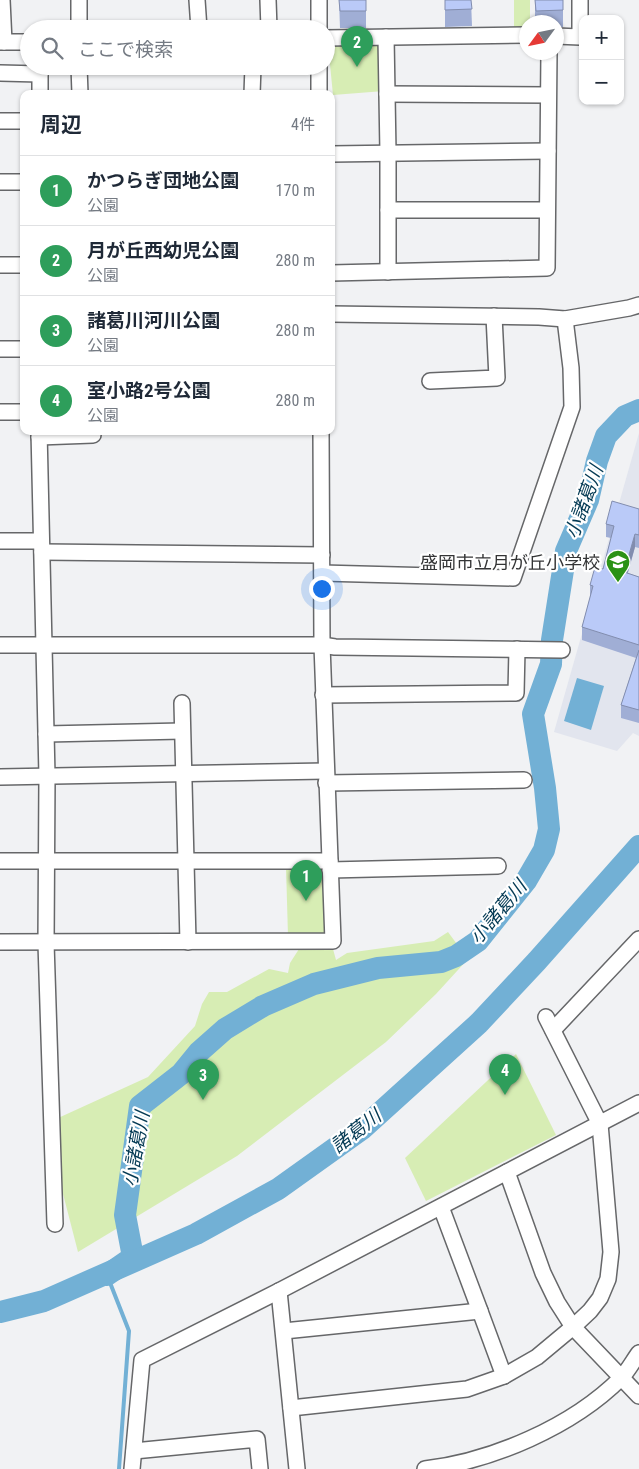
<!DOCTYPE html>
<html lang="ja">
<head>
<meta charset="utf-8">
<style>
  :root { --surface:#fff; --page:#f2f2f3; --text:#1f2937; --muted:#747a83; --line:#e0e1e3; --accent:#2b9216 }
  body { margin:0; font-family:"Roboto Condensed","Noto Sans JP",sans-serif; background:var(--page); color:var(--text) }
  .controls { position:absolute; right:15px; top:15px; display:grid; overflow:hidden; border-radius:10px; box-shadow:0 1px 4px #0004 }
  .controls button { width:45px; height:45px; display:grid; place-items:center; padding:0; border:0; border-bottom:1px solid var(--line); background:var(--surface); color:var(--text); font:25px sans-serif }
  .compass { position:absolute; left:519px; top:15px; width:45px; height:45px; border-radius:50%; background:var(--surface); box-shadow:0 1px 4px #0004; rotate:237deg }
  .you { position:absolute; left:321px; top:588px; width:18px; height:18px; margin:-12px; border:4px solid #fff; border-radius:50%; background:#1a73e8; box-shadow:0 0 0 8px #1a73e833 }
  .badge { display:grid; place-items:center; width:32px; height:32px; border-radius:50%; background:var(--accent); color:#fff; font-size:16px; font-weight:700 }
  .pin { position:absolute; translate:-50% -41px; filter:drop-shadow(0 1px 2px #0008) }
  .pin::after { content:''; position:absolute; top:26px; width:18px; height:15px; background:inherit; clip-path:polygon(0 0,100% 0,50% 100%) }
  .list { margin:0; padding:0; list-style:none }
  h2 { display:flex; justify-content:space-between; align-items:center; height:65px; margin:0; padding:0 20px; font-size:21px }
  h2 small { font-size:16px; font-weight:400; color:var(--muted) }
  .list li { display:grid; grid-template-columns:32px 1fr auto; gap:15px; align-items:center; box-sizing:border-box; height:70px; padding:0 20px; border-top:1px solid var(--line) }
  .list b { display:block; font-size:19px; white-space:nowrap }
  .list p { margin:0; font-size:16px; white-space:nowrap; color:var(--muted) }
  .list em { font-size:16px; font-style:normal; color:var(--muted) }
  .icon { flex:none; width:28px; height:28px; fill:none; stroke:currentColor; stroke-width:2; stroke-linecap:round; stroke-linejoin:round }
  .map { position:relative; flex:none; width:639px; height:1469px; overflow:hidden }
  .search { position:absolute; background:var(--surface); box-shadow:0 1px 4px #0004; left:20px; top:20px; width:315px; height:55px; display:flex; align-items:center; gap:12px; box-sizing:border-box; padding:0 18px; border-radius:28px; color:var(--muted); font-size:19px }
  .panel { position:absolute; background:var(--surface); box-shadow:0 1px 4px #0004; left:20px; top:90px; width:315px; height:345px; border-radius:10px }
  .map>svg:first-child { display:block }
  .built { fill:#e2e5ee }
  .green { fill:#d7edb4 }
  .water { fill:#72b0d5 }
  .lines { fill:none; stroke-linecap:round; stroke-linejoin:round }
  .stream { stroke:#72b0d5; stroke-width:4 }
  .river { stroke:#72b0d5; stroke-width:22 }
  .minor-casing { stroke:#666769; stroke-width:18 }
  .minor { stroke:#fff; stroke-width:15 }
  .wall { fill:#a0aed5 }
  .shaded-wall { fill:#828dae }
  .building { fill:#bacaf8; stroke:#828dae }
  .labels { text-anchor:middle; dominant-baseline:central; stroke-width:4.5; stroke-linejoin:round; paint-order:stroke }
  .poi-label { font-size:18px; fill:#343536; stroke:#fff; text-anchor:end }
  .water-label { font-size:19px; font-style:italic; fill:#033953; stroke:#fff }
</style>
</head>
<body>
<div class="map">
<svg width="639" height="1469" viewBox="0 0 639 1469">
  <rect width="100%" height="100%" fill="#f1f2f4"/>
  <path class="built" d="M639,433v303l-6,-3 -16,18 -63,-19z"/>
  <g class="green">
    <path d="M514,0h16v22h-4v5h-12z"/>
    <path d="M382,41l2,50 -51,4 -5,-51z"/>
    <path d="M323,866l2,70h-37l-2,-69z"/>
    <path d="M448,932l20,27 -32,35 -50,48 -149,114 -159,96 -33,-128 103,-47 47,-51 7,-22 7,-12h18l42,-23 19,4 2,-10 9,-14h34l3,11 11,-7 87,-12z"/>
    <path d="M516,1054l40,81 -130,66 -21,-43z"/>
  </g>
  <path class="water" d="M577,678l27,8 -13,44 -27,-9z"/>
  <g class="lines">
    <path class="stream" d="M107,1275l22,56 -10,138"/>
    <g class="river">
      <path d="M107,1275l26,-18 -8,-42 15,-109 41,-32 18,-22 26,-23 38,-23 51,-22 64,-16 63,-6 15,-6 22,-15 48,-60 18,-31 5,-21 -4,-41 -12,-74 18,-50 1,-24 14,-89 22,-51 9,-39 9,-25 19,-20 14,-6"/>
      <path d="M0,1312l44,-11 152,-67 82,-45 84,-60 117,-106 58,-62 102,-115"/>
    </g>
    <defs>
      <g id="minor">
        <path d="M2,0l2,42"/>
        <path d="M79,0v29"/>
        <path d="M197,0l2,29"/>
        <path d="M268,0l1,29"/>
        <path d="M319,29v-29"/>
        <path d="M556,36l24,1v-37"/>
        <path d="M386,37l2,116v119"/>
        <path d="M326,38l200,-3"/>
        <path d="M0,42h29"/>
        <path d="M79,66l1,28"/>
        <path d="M319,66v28"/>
        <path d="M0,73l40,1"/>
        <path d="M40,94v-28"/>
        <path d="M252,94l1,-28"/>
        <path d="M387,94l161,1"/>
        <path d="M0,121h24"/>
        <path d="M331,154l217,-3"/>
        <path d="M0,182h24"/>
        <path d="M388,210h159"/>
        <path d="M0,265h24"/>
        <path d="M331,273l216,-5 2,-216"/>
        <path d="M331,314l208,3 26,2 64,-11 10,-3"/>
        <path d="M0,349h24"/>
        <path d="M430,381l67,-3 -3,-62"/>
        <path d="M0,412h24"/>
        <path d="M39,431l8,345 -1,167 9,281"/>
        <path d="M39,437l54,-2"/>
        <path d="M0,541h41"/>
        <path d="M42,552l280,3"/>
        <path d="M322,573l191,5 59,-171 -1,-39 -6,-49"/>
        <path d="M0,645h322l13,2 227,3"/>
        <path d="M323,695l193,-2 1,-44"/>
        <path d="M182,703l6,239"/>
        <path d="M46,734l136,-3"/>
        <path d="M0,777l326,-6"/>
        <path d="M326,783l198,-3"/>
        <path d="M0,861h330"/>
        <path d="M330,870l168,-4"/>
        <path d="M0,942l333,-1 -11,-296 -1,-214"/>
        <path d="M553,1030l86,-91"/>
        <path d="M507,1172l36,101 14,29 16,25 66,69"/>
        <path d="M279,1291l18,178"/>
        <path d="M480,1311l24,65"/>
        <path d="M284,1331l196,-20 -39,-104"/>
        <path d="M291,1408l176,-19 37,-13 33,-19 36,-30 17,-16 10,-13 8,-19 3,-27 -11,-128 -54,-107"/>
        <path d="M134,1451l123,-12 3,30"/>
        <path d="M132,1469l10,-109 137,-69 360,-188"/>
        <path d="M425,1469c67,-8 147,-42 196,-91 7,-7 12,-17 18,-25"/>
      </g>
    </defs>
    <use href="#minor" class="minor-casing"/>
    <use href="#minor" class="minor"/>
  </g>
  <g class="wall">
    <path d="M339,0h27v28h-26z"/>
    <path d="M445,0h26l1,26 -27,1z"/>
    <path d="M535,0h28v27h-7v-5h-21z"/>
    <path d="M639,509v39l-4,-1 -7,26 11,4v146l-18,-5v-13l15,-47 -54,-18v-13l8,-29v-13l13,-16 8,-31 -5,-1v-13z"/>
  </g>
  <path class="shaded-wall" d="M635,534v13l-11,38v-13z"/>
  <g class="building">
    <path d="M339,0h27v11h-26z"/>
    <path d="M445,0h26l1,9 -27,1z"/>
    <path d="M535,0h28v10l-27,1z"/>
    <path d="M612,501l27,8v26l-4,-1 -11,38 15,5v68l-57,-18 11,-41 -3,-1 5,-18 8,2 11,-43 -8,-2z"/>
    <path d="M639,650v60l-18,-5z"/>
  </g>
  <defs>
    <symbol id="school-pin" viewBox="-11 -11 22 30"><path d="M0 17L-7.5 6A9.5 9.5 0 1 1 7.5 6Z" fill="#2b9216" stroke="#fff"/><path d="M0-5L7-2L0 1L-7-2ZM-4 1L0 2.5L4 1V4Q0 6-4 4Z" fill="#fff"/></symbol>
  </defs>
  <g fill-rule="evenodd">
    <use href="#school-pin" x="604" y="548" width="28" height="38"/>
  </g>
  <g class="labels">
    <g class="poi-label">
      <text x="600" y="562">盛岡市立月が丘小学校</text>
    </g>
    <g class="water-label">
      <text transform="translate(584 502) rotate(-70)">小諸葛川</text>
      <text transform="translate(498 912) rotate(-50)">小諸葛川</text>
      <text transform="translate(356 1131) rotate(-38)">諸葛川</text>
      <text transform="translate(136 1149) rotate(-80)">小諸葛川</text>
    </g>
  </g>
</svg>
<div class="controls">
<button>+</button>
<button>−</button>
</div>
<svg class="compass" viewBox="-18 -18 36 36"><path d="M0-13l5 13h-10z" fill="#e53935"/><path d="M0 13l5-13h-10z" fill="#747a83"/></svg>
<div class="you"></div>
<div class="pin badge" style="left:306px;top:901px;background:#2e9e5b">1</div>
<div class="pin badge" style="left:357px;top:67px;background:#2e9e5b">2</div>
<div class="pin badge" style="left:203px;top:1100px;background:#2e9e5b">3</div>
<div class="pin badge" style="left:505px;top:1095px;background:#2e9e5b">4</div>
<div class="search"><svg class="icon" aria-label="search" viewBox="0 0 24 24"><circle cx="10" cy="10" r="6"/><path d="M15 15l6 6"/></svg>ここで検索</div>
<section class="panel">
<h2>周辺<small>4件</small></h2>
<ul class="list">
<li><span class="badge" style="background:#2e9e5b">1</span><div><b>かつらぎ団地公園</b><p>公園</p></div><em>170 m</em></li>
<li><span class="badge" style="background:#2e9e5b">2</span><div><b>月が丘西幼児公園</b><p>公園</p></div><em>280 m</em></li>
<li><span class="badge" style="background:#2e9e5b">3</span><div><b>諸葛川河川公園</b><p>公園</p></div><em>280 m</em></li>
<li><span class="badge" style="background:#2e9e5b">4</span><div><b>室小路2号公園</b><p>公園</p></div><em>280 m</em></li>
</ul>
</section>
</div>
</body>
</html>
